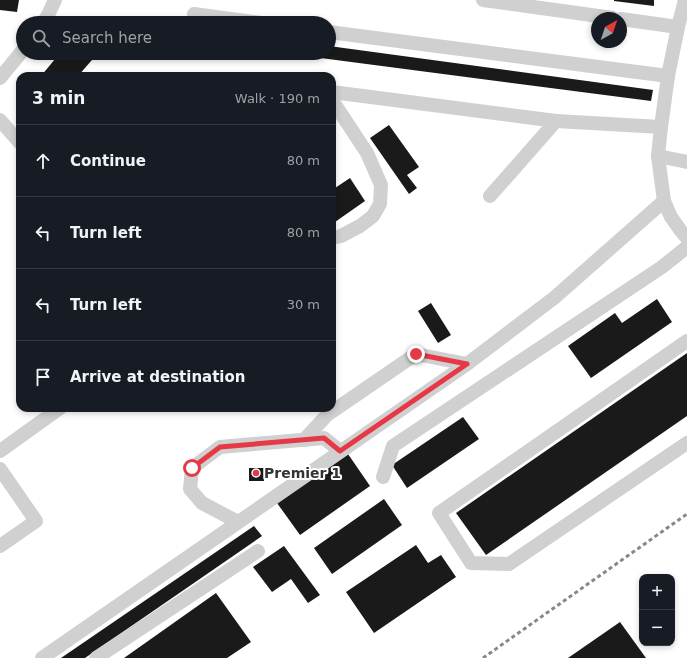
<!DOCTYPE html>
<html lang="en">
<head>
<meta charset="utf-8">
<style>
  :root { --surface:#171b24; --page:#242831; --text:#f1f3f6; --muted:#9ea1a6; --line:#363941 }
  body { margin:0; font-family:"DejaVu Sans",sans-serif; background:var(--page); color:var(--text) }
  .controls { position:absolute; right:12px; bottom:12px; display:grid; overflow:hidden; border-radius:8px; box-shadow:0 2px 6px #0003 }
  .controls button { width:36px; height:36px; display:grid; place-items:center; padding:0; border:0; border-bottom:1px solid var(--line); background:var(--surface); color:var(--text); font:20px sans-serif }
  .compass { position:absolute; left:591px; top:12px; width:36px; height:36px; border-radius:50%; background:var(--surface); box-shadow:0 2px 6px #0003; rotate:40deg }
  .stop { position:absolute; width:12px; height:12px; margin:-9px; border:3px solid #e63946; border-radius:50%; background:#fff }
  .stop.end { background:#e63946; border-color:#fff; box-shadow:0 1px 4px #0008 }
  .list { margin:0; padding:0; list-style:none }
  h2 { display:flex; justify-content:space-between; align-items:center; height:52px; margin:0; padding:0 16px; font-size:17px }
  h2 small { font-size:13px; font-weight:400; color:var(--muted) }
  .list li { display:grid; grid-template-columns:26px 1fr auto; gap:12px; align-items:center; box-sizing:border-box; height:72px; padding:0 16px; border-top:1px solid var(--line) }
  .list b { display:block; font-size:15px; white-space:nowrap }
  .list em { font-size:13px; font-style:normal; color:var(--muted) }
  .icon { flex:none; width:22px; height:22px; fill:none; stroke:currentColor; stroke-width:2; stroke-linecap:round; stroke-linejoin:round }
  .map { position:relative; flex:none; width:687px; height:658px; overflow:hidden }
  .search { position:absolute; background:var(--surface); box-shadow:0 2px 6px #0003; left:16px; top:16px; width:320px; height:44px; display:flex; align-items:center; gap:10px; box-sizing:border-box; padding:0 14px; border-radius:22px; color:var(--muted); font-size:15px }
  .panel { position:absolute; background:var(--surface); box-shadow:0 2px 6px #0003; left:16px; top:72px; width:320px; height:340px; border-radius:12px }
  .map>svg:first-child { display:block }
  .building { fill:#1a1a1a }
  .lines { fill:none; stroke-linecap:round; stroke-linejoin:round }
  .minor { stroke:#d0d0d0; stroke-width:14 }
  .rail { stroke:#888; stroke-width:3; stroke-dasharray:4 3; stroke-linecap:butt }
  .route { stroke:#e63946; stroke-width:5 }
  .poi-dot { fill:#e63946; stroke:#fff; stroke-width:1.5 }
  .labels { text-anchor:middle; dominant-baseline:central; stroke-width:4; stroke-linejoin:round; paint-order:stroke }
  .poi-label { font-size:14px; font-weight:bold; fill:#333; stroke:#fff; text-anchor:start }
</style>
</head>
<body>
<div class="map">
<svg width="687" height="658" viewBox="0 0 687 658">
  <rect width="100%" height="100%" fill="#fff"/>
  <g class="building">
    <path d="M0,0h19l-2,12 -17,-2z"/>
    <path d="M614,0h40v6l-40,-5z"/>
    <path d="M329,46l324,44 -2,11 -361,-47v-1h39z"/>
    <path d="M60,53h38l-20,23h-37z"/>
    <path d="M389,125l30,42 -12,8 10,13 -8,6 -39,-56z"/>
    <path d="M350,178l15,23 -30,21 -3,-5v-27z"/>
    <path d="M657,299l15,23 -81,56 -23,-32 47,-33 7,10z"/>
    <path d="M431,303l20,32 -13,8 -20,-32z"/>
    <path d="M687,353v63l-201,139 -30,-42z"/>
    <path d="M463,417l16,22 -72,49 -15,-23z"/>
    <path d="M348,454l22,32 -70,49 -23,-32z"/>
    <rect x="249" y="468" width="15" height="13"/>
    <path d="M384,499l18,26 -70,49 -18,-26z"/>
    <path d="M254,526l8,10 -177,122h-24z"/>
    <path d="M416,545l12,18 13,-8 15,22 -82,56 -28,-41z"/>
    <path d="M284,546l36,49 -12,8 -17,-24 -19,13 -19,-25z"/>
    <path d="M216,593l35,49 -24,16h-103z"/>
    <path d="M620,622l26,36h-78z"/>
  </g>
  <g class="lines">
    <g class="minor">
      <path d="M483,0l130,18"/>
      <path d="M685,0l-7,27 -10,49 -7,51 -3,29 6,45 7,16 10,14 6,7"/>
      <path d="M194,14l67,9"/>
      <path d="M621,19l57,8"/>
      <path d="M43,23l5,-8 7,-15"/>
      <path d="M329,32l339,44"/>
      <path d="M0,78l23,-28"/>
      <path d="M332,92l224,29"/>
      <path d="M332,100l35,53 14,32 -1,19 -7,12 -13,10 -19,10 -9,2"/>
      <path d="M0,120l20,23"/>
      <path d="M658,156l29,6"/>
      <path d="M490,196l66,-75 105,6"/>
      <path d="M687,341l-248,172 32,50 38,1 178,-121"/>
      <path d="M304,440l23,-25 89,-61 51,10"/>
      <path d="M0,451l60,-43"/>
      <path d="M0,469l36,52 -36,25"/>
      <path d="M383,477l10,-31 269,-179 25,-20"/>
      <path d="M238,522l-36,-19 -12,-14 2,-21 28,-21 104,-9 16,13"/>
      <path d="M42,658l425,-294 87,-66 110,-97"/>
      <path d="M96,658l162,-107"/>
    </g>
    <path class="rail" d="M483,658l204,-144"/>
  </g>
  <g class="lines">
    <path class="route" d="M192,468l28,-21 104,-9 16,13 127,-87 -51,-10"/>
  </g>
  <circle class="poi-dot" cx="256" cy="473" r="4"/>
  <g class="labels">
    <g class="poi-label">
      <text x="264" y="473">Premier 1</text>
    </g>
  </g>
</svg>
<div class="controls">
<button>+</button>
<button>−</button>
</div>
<svg class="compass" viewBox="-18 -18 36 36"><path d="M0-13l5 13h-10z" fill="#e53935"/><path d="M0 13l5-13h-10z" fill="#9ea1a6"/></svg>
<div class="stop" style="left:192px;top:468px"></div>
<div class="stop end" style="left:416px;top:354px"></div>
<div class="search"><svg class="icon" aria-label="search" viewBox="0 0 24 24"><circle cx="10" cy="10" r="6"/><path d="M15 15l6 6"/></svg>Search here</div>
<section class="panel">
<h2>3 min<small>Walk · 190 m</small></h2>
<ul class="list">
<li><svg class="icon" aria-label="ahead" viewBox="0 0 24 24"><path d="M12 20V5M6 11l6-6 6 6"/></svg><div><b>Continue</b></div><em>80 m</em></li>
<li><svg class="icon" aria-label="left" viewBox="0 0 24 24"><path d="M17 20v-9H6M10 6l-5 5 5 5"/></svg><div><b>Turn left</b></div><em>80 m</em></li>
<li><svg class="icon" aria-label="left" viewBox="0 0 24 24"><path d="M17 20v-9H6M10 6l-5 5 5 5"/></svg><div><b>Turn left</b></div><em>30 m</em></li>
<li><svg class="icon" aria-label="arrive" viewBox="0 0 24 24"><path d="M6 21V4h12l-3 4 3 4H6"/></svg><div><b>Arrive at destination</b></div></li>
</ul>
</section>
</div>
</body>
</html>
